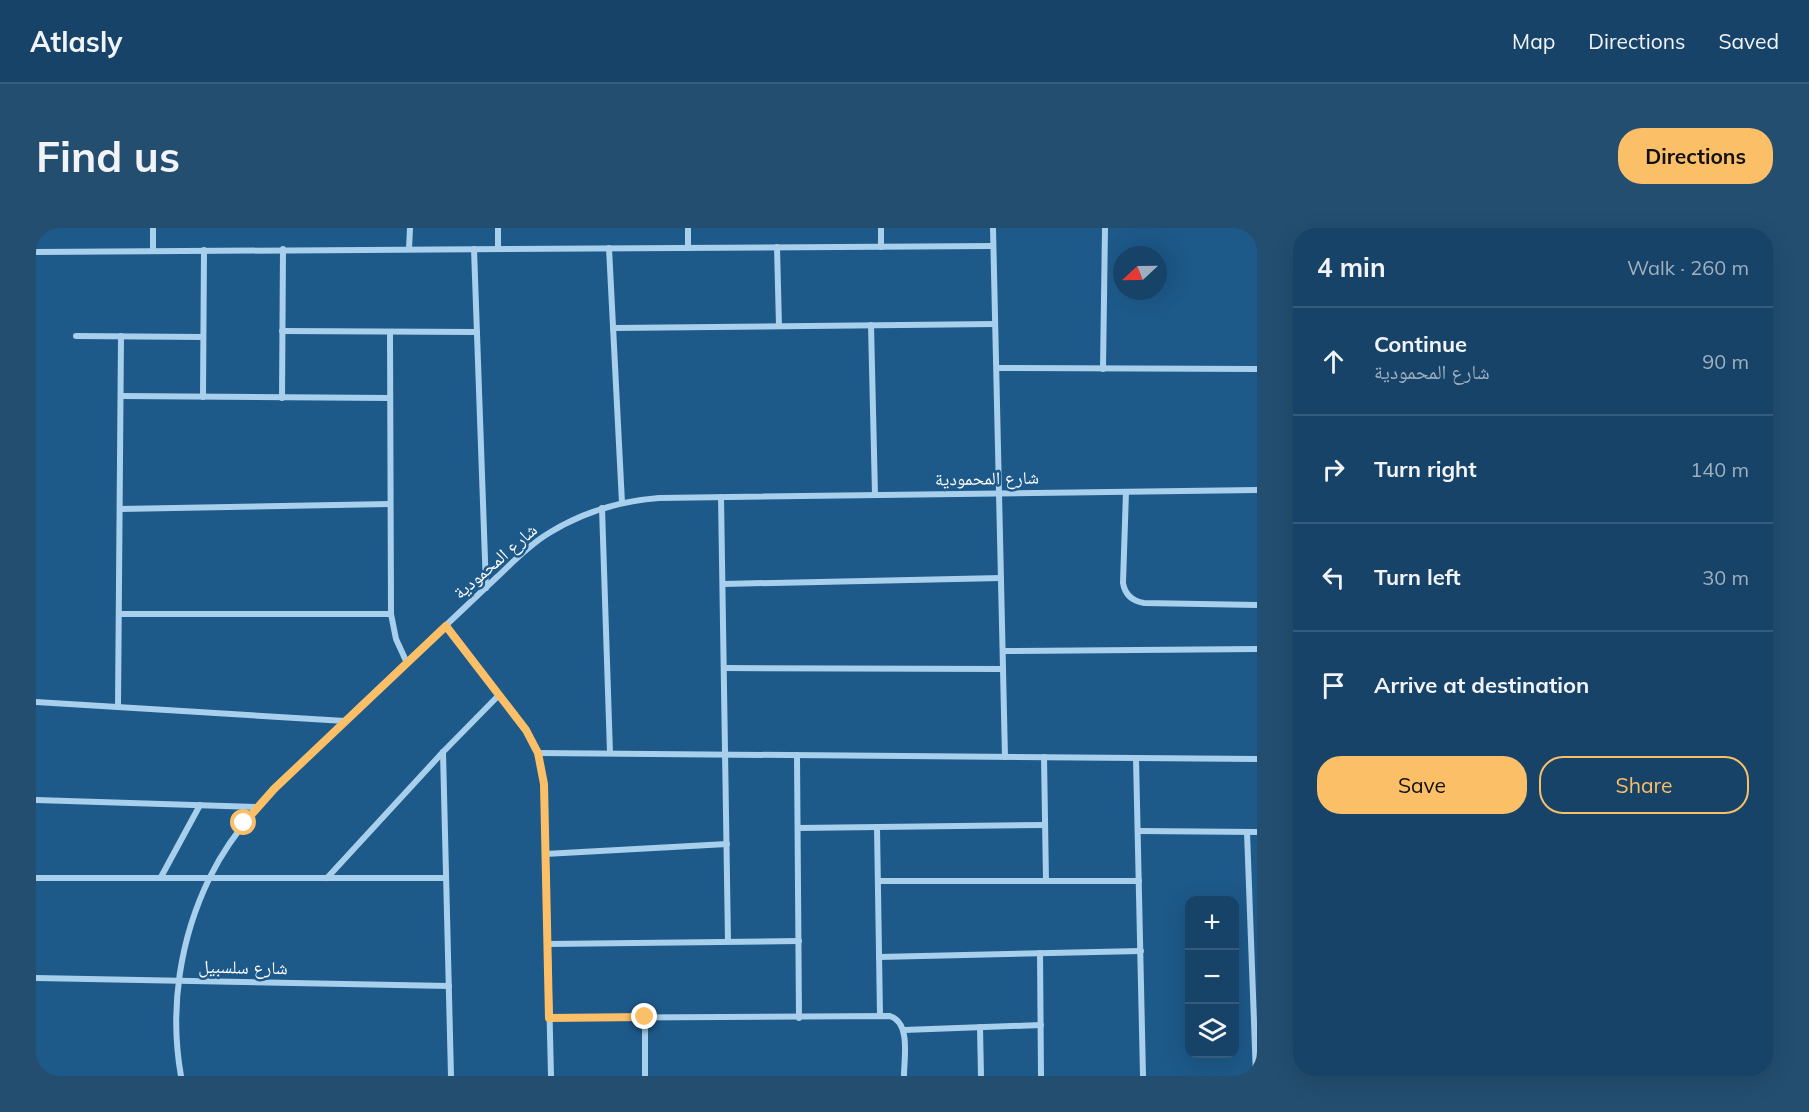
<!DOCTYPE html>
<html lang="en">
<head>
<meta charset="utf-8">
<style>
  :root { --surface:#164367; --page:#234e70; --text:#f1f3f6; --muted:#9eb0c0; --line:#355c7b; --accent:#fbbf67 }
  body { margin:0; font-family:Mulish,"Noto Naskh Arabic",sans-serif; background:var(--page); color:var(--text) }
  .controls { position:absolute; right:18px; bottom:18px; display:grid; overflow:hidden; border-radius:12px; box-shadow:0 6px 24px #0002 }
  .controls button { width:54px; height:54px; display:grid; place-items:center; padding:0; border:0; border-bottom:2px solid var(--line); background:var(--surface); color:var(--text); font:30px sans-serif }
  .compass { position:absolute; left:1077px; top:18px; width:54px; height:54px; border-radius:50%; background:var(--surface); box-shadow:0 6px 24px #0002; rotate:248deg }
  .stop { position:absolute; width:18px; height:18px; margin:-14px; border:4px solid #fbbf67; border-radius:50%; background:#fff }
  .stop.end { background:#fbbf67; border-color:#fff; box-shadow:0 2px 6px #0008 }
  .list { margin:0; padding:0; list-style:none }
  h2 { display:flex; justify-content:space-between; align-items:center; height:78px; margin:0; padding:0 24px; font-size:26px }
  h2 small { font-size:20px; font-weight:400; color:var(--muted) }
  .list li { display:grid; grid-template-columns:39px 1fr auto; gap:18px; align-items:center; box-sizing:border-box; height:108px; padding:0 24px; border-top:2px solid var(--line) }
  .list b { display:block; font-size:22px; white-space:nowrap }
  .list p { margin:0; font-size:20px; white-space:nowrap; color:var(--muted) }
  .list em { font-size:20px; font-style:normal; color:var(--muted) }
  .actions { display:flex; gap:12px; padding:18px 24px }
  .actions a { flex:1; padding:14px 0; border:2px solid var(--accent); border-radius:24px; text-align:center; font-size:21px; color:var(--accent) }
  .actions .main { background:var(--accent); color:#111 }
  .icon { flex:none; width:33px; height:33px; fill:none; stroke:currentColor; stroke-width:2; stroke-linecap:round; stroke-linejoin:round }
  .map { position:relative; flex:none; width:1221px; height:848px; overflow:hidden; border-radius:24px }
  header { display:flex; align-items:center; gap:36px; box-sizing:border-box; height:84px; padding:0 30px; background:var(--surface); border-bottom:2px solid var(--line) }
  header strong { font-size:28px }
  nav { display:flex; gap:33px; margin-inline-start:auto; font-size:21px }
  .intro { display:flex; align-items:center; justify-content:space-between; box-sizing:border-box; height:144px; padding:0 36px }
  h1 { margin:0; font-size:42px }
  .button { padding:15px 27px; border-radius:24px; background:var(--accent); color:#111; font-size:21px; font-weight:700 }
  main { display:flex; gap:36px; padding:0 36px }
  aside { flex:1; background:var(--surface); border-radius:24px; box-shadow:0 6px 24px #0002 }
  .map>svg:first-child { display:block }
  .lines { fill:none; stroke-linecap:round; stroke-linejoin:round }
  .street { stroke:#a8cfec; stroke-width:6 }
  .route { stroke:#fbbf67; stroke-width:8 }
  .labels { text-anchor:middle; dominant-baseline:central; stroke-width:5; stroke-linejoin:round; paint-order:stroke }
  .street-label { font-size:18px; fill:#fff; stroke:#1d5989 }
</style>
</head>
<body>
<header>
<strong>Atlasly</strong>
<nav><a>Map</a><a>Directions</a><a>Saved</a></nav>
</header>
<div class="intro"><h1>Find us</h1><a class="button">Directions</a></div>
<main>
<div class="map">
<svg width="1221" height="848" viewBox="0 0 1221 848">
  <rect width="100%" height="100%" fill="#1d5989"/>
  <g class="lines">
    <g class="street">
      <path d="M117,0v22"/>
      <path d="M957,0l12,529"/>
      <path d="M741,19l2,79"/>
      <path d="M845,19v-19"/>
      <path d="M462,20v-20"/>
      <path d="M573,20l13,255"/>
      <path d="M652,20v-20"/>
      <path d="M373,21l1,-21"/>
      <path d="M438,21l12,339"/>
      <path d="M0,24l957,-6"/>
      <path d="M835,97l4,170"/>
      <path d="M577,100l382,-4"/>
      <path d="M246,103l195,1"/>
      <path d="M354,104l1,282 5,25 11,24"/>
      <path d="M40,108l127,1"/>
      <path d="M961,140l260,1"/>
      <path d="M1067,141l2,-141"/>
      <path d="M85,168l269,2"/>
      <path d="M167,169l1,-147"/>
      <path d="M246,170l1,-149"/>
      <path d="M1090,264l-3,91c2,12 9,18 21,20l113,2"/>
      <path d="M685,269l7,444"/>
      <path d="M566,280l8,245"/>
      <path d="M84,281l270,-5"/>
      <path d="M687,356l278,-6"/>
      <path d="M83,386h272"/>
      <path d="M410,398l80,104 12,23 6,31 7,292"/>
      <path d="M967,423l254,-2"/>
      <path d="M688,440l279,1"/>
      <path d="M0,474l309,19"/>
      <path d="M82,479l3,-371"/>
      <path d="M407,524l8,324"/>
      <path d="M502,525l719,6"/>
      <path d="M761,527l2,263"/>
      <path d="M1008,529l2,124"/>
      <path d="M1100,530l7,318"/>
      <path d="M0,572l221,7"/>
      <path d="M841,599l3,189"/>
      <path d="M762,600l247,-3"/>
      <path d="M1102,603l119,1"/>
      <path d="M1211,604l9,244"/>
      <path d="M509,626l182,-10"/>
      <path d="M125,649l39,-72"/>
      <path d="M0,650h410"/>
      <path d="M291,650l116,-126 56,-57"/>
      <path d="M842,653h261"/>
      <path d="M512,716l251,-3"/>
      <path d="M1004,725l1,123"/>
      <path d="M843,729l262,-6"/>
      <path d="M0,750l413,8"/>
      <path d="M513,790l341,-2c21,7 14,42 14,60"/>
      <path d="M944,799l1,49"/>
      <path d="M868,802l137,-5"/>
      <path d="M145,848c-12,-67 -1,-138 29,-199 26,-53 67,-91 109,-131 35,-34 70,-67 105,-100 24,-23 49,-46 73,-69 16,-15 32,-32 52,-44 34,-21 70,-32 110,-35l598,-8"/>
      <path d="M609,848v-59"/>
    </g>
  </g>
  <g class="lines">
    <path class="route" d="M208,595l30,-34 172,-163 80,104 12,23 6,31 5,234 96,-1"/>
  </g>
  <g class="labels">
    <g class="street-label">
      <text transform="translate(951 250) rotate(-1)">شارع المحمودية</text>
      <text transform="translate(459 333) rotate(-41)">شارع المحمودية</text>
      <text transform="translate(207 739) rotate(1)">شارع سلسبيل</text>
    </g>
  </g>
</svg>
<div class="controls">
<button>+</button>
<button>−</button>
<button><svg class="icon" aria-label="layers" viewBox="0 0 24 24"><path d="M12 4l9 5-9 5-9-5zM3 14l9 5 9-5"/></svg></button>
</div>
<svg class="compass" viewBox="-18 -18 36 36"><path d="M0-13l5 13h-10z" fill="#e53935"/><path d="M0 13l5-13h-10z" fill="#9eb0c0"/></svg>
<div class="stop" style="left:208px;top:595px"></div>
<div class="stop end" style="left:609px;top:789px"></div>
</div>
<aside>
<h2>4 min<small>Walk · 260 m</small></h2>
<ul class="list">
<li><svg class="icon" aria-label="ahead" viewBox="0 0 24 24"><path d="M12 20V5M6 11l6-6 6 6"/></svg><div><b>Continue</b><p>شارع المحمودية</p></div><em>90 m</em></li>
<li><svg class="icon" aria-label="right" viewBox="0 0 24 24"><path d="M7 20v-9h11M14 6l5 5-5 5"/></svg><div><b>Turn right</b></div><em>140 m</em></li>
<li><svg class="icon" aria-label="left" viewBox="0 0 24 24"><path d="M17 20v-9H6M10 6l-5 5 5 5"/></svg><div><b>Turn left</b></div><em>30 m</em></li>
<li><svg class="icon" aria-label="arrive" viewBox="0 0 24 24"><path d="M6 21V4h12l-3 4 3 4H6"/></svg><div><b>Arrive at destination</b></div></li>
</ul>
<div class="actions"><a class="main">Save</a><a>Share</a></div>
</aside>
</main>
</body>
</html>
